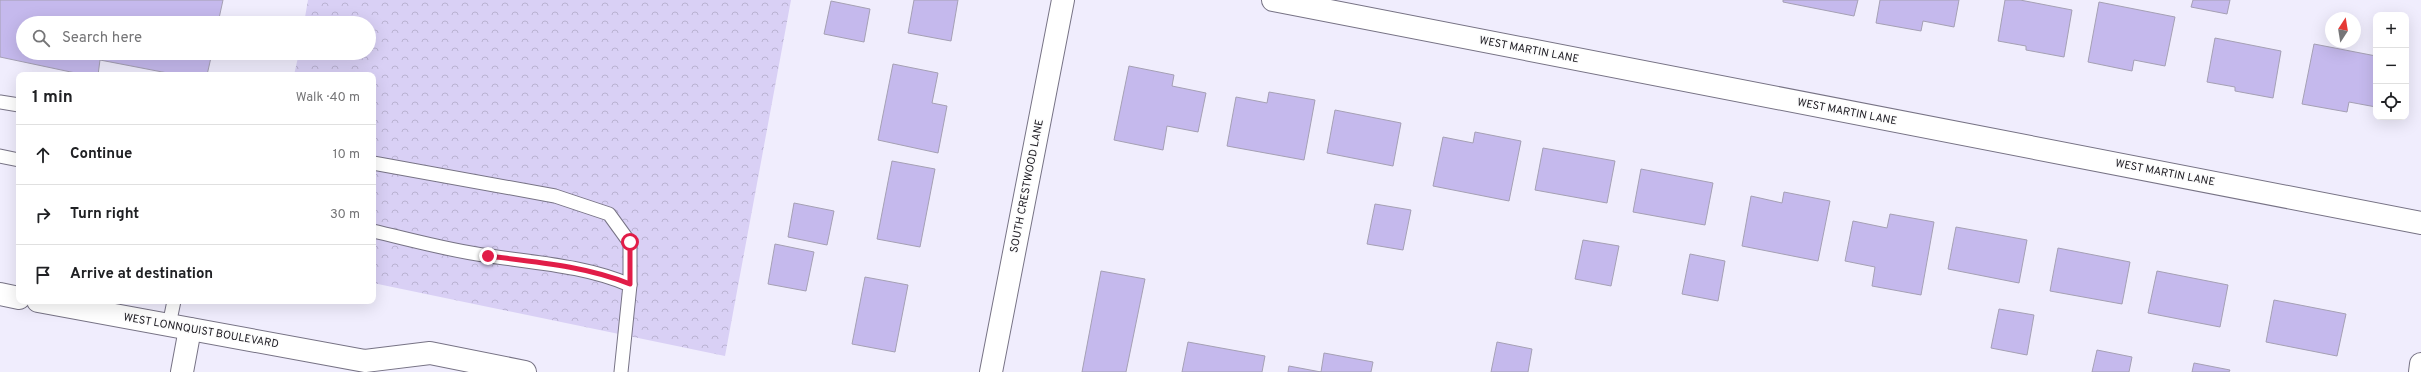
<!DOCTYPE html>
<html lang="en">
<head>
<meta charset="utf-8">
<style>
  :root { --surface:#fff; --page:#f6f6f6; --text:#202124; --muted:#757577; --line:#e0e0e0 }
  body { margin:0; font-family:Overpass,sans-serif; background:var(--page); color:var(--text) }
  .controls { position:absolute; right:12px; top:12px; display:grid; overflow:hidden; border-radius:8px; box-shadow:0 4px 16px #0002 }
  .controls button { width:36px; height:36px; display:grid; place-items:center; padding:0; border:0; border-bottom:1px solid var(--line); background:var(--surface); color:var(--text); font:20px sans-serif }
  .compass { position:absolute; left:2325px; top:12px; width:36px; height:36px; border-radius:50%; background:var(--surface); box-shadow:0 4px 16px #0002; rotate:12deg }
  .stop { position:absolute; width:12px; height:12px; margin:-9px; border:3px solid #e11d48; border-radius:50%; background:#fff }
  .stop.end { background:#e11d48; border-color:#fff; box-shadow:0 1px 4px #0008 }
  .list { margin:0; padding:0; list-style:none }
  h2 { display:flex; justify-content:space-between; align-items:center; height:52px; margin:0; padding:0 16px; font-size:17px }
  h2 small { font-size:13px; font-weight:400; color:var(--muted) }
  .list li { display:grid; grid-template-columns:26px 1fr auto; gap:12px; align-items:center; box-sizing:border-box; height:60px; padding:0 16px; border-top:1px solid var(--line) }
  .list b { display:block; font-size:15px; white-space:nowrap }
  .list em { font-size:13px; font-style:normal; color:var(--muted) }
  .icon { flex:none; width:22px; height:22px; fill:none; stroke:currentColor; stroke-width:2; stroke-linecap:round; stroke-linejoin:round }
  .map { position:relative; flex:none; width:2421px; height:372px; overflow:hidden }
  .search { position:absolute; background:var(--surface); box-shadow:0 4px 16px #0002; left:16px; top:16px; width:360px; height:44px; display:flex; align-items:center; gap:10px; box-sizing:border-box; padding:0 14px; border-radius:22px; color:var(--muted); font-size:15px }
  .panel { position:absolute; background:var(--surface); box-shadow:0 4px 16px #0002; left:16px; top:72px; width:360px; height:232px; border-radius:8px }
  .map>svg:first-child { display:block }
  .park { fill:url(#park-crowns) }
  .building { fill:#c5b9ed; stroke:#a5a0b4 }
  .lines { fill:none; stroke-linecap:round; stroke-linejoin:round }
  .service-casing { stroke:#777385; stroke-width:15 }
  .minor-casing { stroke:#777385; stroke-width:24 }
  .service { stroke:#fff; stroke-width:13 }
  .minor { stroke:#fff; stroke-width:22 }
  .route { stroke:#e11d48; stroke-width:5 }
  .labels { text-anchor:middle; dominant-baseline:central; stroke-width:3; stroke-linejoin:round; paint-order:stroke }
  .street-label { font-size:11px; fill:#222027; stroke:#fcfcfc }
</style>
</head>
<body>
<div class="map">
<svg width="2421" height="372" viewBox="0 0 2421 372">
  <defs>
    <pattern id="park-crowns" width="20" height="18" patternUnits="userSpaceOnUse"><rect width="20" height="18" fill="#d9d0f5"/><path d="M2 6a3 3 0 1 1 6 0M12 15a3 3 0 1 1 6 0" fill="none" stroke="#bab2d2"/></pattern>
  </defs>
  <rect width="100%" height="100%" fill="#f0edfd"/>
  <path class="park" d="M308,0h483l-66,356 -352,-73v-208h-79l5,-22h70v-30h-65z"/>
  <g class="building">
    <path d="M0,0h223l-5,23h-195v30h189l-5,22h-29l-78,-15 -2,15h-13l-85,-18z"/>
    <path d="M914,0h44l-7,41 -43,-8z"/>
    <path d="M1783,0h75l-4,16 -71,-14z"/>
    <path d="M1880,0h79l-5,27 -31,-6 -2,10 -45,-8z"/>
    <path d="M2005,0h15l52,10 -8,47 -38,-7v-4l-28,-5z"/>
    <path d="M2193,0h37l-3,14 -36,-7z"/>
    <path d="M831,1l39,8 -6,33 -40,-8z"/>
    <path d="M2099,2l76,15 -10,49 -31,-6 -2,11 -44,-9z"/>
    <path d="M2215,38l66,13 -8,47 -38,-7v-4l-28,-5z"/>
    <path d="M2314,44l62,12v51l-27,-5 -2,10 -45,-8z"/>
    <path d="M893,64l45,9 -6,30 15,3 -9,47 -60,-13z"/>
    <path d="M1129,66l45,9 -2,11 34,7 -8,39 -31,-6 -4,24 -49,-10z"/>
    <path d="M1269,92l46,8 -11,60 -77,-14 9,-49 31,6z"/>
    <path d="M1335,110l66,13 -8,43 -66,-13z"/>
    <path d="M1475,132l46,9 -12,60 -76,-15 10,-49 30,6z"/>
    <path d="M1543,148l72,13 -8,42 -72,-13z"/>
    <path d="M892,161l43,8 -15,78 -43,-8z"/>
    <path d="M1641,169l72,14 -8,42 -72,-13z"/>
    <path d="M1784,192l46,9 -12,60 -76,-15 9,-50 31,7z"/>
    <path d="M794,203l40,8 -7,34 -39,-8z"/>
    <path d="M1375,204l36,6 -8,40 -36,-6z"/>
    <path d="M1890,214l44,8 -13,73 -49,-9 3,-19 -30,-6 8,-40 34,7z"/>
    <path d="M1956,227l71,13 -8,43 -71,-14z"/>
    <path d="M1583,240l36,6 -8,40 -36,-7z"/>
    <path d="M775,244l39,8 -8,39 -38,-7z"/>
    <path d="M2058,248l72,14 -8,42 -72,-13z"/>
    <path d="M1690,254l35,7 -7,40 -36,-7z"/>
    <path d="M1101,271l44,8 -19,93h-44z"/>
    <path d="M2157,271l71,14 -8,42 -72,-14z"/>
    <path d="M865,277l43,8 -13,67 -43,-8z"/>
    <path d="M2274,300l72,14 -9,42 -71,-14z"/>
    <path d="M1999,309l35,6 -7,40 -36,-7z"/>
    <path d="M1188,342l77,14 -3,16h-80z"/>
    <path d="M1497,342l35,7 -4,23h-37z"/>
    <path d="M2097,350l35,7 -3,15h-37z"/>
    <path d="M1324,353l49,9 -2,10h-83l1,-6 32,6z"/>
    <path d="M2194,363l36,7 -1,2h-37z"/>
  </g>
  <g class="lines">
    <defs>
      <g id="service">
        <path d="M0,102l19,3"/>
        <path d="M0,156l19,4"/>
        <path d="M373,163l182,33 54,18 21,29v42"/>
        <path d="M373,231c39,9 78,20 117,25 47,7 96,10 140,29l-9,87"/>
        <path d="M169,325l5,-24"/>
      </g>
      <g id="minor">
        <path d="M1273,0l1148,223"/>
        <path d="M0,294l19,4"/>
        <path d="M38,301l327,60 65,-8 95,19"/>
        <path d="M182,372l8,-43"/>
        <path d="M991,372l72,-372"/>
        <path d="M2420,372l1,-8"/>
      </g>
    </defs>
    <use href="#service" class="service-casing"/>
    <use href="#minor" class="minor-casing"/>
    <use href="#service" class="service"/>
    <use href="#minor" class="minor"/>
  </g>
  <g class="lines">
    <path class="route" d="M488,256c48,6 98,10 142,28v-42"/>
  </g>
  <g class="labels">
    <g class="street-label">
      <text transform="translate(1529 50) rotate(11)">WEST MARTIN LANE</text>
      <text transform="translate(1847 112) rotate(11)">WEST MARTIN LANE</text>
      <text transform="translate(2165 173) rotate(11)">WEST MARTIN LANE</text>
      <text transform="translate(1027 186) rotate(-79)">SOUTH CRESTWOOD LANE</text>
      <text transform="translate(201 331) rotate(10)">WEST LONNQUIST BOULEVARD</text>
    </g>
  </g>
</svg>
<div class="controls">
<button>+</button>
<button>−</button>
<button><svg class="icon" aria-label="locate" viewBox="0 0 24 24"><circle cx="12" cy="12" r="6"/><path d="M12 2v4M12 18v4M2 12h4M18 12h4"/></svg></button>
</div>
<svg class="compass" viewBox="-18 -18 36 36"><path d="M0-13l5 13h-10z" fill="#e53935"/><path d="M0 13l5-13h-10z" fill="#757577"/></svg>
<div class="stop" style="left:630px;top:242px"></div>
<div class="stop end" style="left:488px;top:256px"></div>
<div class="search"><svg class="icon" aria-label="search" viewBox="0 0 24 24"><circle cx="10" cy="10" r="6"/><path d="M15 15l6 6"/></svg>Search here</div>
<section class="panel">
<h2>1 min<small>Walk · 40 m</small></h2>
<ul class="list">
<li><svg class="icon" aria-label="ahead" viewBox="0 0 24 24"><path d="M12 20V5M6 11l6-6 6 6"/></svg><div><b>Continue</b></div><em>10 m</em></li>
<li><svg class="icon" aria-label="right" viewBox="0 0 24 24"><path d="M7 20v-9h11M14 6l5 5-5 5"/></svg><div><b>Turn right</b></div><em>30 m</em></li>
<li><svg class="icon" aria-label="arrive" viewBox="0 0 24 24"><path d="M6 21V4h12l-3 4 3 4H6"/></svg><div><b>Arrive at destination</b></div></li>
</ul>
</section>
</div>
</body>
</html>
